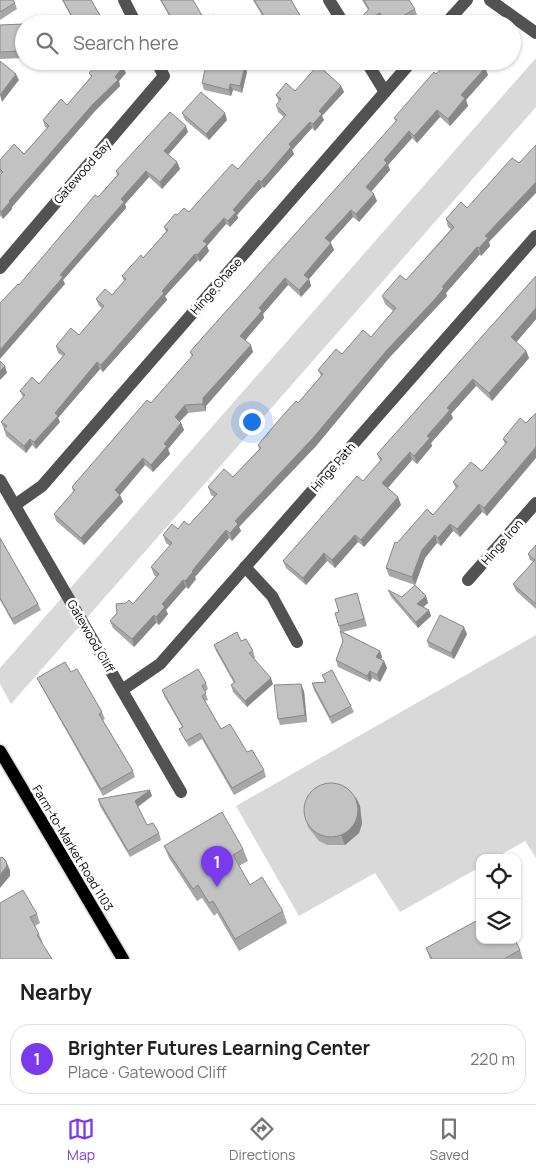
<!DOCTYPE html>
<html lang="en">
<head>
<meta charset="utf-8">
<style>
  :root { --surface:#fff; --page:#f2f2f2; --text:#202124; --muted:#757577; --line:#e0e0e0; --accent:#7c3aed }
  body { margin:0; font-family:Manrope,sans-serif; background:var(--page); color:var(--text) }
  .controls { position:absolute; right:15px; bottom:15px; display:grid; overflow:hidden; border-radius:10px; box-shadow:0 1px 4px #0004 }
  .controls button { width:45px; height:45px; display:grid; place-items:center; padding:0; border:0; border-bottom:1px solid var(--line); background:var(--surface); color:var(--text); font:25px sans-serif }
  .you { position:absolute; left:251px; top:421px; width:18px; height:18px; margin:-12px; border:4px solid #fff; border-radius:50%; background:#1a73e8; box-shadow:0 0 0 8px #1a73e833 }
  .badge { display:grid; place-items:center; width:32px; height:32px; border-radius:50%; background:var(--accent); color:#fff; font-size:16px; font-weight:700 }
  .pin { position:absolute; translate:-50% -41px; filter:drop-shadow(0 1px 2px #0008) }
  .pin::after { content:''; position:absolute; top:26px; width:18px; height:15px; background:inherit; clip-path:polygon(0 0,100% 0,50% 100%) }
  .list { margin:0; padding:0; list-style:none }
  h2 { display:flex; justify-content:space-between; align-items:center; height:65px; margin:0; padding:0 20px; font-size:21px }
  h2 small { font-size:16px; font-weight:400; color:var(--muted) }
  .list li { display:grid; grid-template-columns:32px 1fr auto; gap:15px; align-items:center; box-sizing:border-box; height:70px; margin:0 10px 10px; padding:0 10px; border:1px solid var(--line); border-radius:20px }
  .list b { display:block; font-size:19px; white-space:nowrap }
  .list p { margin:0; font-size:16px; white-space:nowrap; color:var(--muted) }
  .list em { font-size:16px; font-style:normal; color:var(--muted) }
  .icon { flex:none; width:28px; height:28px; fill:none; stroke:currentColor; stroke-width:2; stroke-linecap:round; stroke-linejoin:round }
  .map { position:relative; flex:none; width:536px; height:959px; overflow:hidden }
  .search { position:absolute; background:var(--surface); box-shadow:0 1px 4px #0004; left:15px; right:15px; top:15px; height:55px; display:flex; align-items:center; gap:12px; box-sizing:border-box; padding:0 18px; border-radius:28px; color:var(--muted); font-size:19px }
  .sheet { height:145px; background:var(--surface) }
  nav { display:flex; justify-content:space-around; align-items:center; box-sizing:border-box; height:70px; border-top:1px solid var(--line); background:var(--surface); font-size:14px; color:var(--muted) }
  nav a { display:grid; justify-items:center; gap:2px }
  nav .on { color:var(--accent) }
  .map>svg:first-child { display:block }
  .green { fill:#d9d9d9 }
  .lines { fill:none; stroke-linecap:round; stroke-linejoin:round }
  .major-casing { stroke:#dbdbdb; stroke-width:15 }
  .minor { stroke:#525252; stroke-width:12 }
  .major { stroke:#000; stroke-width:12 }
  .wall { fill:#a7a7a7 }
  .shaded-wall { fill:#888 }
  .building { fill:#c2c2c2; stroke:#888 }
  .labels { text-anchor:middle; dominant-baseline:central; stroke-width:5; stroke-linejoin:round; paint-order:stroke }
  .street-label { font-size:12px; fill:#000; stroke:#fff }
</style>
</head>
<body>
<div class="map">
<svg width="536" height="959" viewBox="0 0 536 959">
  <rect width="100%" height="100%" fill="#fff"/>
  <g class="green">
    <path d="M536,58v49l-525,597 -11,-20v-16z"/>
    <path d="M536,635v223l-11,-17 -30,17h-15v9l-80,45 -25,-39 -76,43 -63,-110z"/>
  </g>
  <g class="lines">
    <defs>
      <path id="major" d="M0,751l123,208"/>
    </defs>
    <use href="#major" class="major-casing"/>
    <g class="minor">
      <path d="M124,0l12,24"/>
      <path d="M329,0l15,24"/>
      <path d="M490,0l46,33"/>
      <path d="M445,24l22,-24"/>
      <path d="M366,61l19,31"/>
      <path d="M0,268l164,-192 -8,-15"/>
      <path d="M0,480l181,312"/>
      <path d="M15,505l27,-19 370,-425"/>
      <path d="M245,567l27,29 25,46"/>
      <path d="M468,580l68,-77"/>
      <path d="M122,690l38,-26 376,-428"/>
    </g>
    <use href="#major" class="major"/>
  </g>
  <g class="wall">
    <path d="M0,0l15,3 2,6 -17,11z"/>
    <path d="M62,0h29l14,24h-30z"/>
    <path d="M160,0h33l11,19 14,5h-44z"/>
    <path d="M253,0h38l14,24h-38z"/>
    <path d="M362,0h47l6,9 2,6 -15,9h-18l-2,-4 -7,4h-20l13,-14z"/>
    <path d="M24,24v34l-24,1v-34z"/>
    <path d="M278,61h16l-12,7z"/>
    <path d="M484,66l1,2 3,7 -22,25 2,6 -18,20 -10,-9 -23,26 -5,-5 -24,27 2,5 -19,22 6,9 -18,21 -6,-5 -23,25 4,8 -25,29 2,7 -10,11 -13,-12 -25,29 1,4 -19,22 8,12 -47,54v5l-18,2 -8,8 1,2 3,7 -16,19 2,5 -17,18 -8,-7 -25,30 3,7 -39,43 -28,-24 -2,-7 19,-22 -1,-5 79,-84 41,-46 -2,-5 206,-230 -2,-4 42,-44z"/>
    <path d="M247,72l-5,21 -9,-3 -2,6 -27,-6 -2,-7z"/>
    <path d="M89,73h37l-7,8 1,5 -25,25 -83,96v2l-9,10 -2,-3 -1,1v-42l1,-1 -1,-1v-13l24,-6 23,-26 -2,-1 -2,-7 24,-15 24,-28z"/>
    <path d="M341,86l3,6 -22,24 2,4 -9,11 -3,-3 -20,22 2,4 -30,34 -2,-1 -25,28 1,3 -8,9 -4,-3 -19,22 2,5 -9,11 -2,-2 -33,36 2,4 -64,72 -3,-3 -42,49 2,4 -24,27 -4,-4 -6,8 -20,-17 -2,-7 -3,-7 22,-25 -3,-6 19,-7 24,-28 -5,-3 -2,-7 23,-11 23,-27 -3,-2 -3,-7 16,-4 12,-14 -2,-5 21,-18 23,-26 -2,-5 13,-12 12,-3 49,-43 46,-52 -6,-5 -2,-7 3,-3 -3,-7 19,-4z"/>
    <path d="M182,113l45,7 -18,20 -24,-20z"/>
    <path d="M188,132l-20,23 9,7 3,7 -18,20 -13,-12 -24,27 1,4 -63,72 2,4 -46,1 79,-88 19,-22 -1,-4z"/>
    <path d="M446,219l43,23 1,4 -9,10 -1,-2 -34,39 1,3 -10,11 -48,51 -73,88 -77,81 2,4 -9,10 -3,-3 -34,39 1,2 -8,10 -2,-2 -20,23 2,4 -9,11 -3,-2 -22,24 -21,-19 -3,-7 23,-17 23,-27 -2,-2 -3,-8 19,-21 -4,-3 -3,-8 15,-6 11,-4 25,-28 -3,-2 -3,-8 25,-10 26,-28 -1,-4 40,-42 23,-27 -3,-6 53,-33 22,-26 -8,-7 -3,-8 24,-16 45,-51 -3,-2z"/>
    <path d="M536,276v43l-20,23 10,9 3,7 -37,43 -16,-15 -25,28 2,4 -22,25 1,3 -15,18 -5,-4 -24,28 10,9 3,8 -37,42 -6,-5 -23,26 -8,-7 -21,24 -20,-17 -3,-7 80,-80 17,-20 -3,-7z"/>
    <path d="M526,423l-39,93 -5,-4 -22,25 -7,-6 -12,15 -4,-3 -12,15 -10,27 -26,-9 -3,-8 11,-25 36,-28 23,-26 -3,-7 29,-11 23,-27 -2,-5z"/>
    <path d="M0,538l38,66 3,6 -27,15 -14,-25z"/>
    <path d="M536,545v64l-20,-18 -3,-7 20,-22 -3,-2 -2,-6z"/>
    <path d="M388,590l14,7 24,-1 2,7 -5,4 6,3 2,6 -13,12 -27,-31z"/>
    <path d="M357,593l10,33 -24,6 37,19 2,6 -1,2 3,2 3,7 -7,14 -8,-4 -2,4 -32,-15 -2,-7 7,-19 -4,-15v-14z"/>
    <path d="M467,634l-13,25 -25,-12 -2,-6z"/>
    <path d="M241,641l12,10 2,7h-1l19,26 -26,23 -14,-15 -2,-7 3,-2 -18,-32 -2,-6z"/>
    <path d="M71,672l31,40 3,7 -2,1 30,51 2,6 -32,19 -63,-112 -3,-6z"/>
    <path d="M322,675l29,31 3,6 -22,12 -18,-34 -2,-7 13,-1z"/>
    <path d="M206,683l2,6 -3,3 3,8 -3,1 16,28 26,23 17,18 2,7 -32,18 -32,-56 -13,8 -7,-12 -3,-6 3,-2 -18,-31 -2,-6z"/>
    <path d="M304,691l3,31 -27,3 -2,-6z"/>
    <path d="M152,796l-14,11 9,18 12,8 2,7 -31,17 -30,-51 -2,-7z"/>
    <path d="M360,806l2,18 -3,9 -14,12h-18l-8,-4 -11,-14 -3,-10z"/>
    <path d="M164,846l79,3 5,12 -9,5 11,19 33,26 4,12 -48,28 -22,-38 -3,3 -12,-18 -5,3 -28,-43z"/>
    <path d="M0,903l37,11 3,9 -5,3 4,8 4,9z"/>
    <path d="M426,948l94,2 3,9h-93z"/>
  </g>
  <g class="shaded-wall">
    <path d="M479,61h9l-7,8z"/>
    <path d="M245,66l2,6 -5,21 -2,-7z"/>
    <path d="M123,67l3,6 -7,8 1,5 -25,25 -83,96v2l-9,10 -2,-7 8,-11z"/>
    <path d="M485,68l3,7 -22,25 2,6 -18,20 -2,-7 13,-24z"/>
    <path d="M16,74l3,6 -17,22 -2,-7z"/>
    <path d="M230,84l3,6 -2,6 -2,-6z"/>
    <path d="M341,86l3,6 -22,24 2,4 -9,11 -2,-7 6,-13z"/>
    <path d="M437,110l3,7 -23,26 -3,-7z"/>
    <path d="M225,113l2,7 -18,20 -3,-6z"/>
    <path d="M310,122l2,6 -20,22 2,4 -30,34 -3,-6 28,-38z"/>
    <path d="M186,126l2,6 -22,25 -2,-6z"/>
    <path d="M409,131l3,7 -24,27 2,5 -21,24 -3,-7 18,-27z"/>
    <path d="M177,162l3,7 -18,20 -2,-7z"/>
    <path d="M146,171l3,6 -24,27 1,4 -63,72 2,4 -65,75v-9l60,-75 61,-76z"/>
    <path d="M259,180l3,7 -25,28 1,3 -8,9 -2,-6 5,-11z"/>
    <path d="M536,182v11l-47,49 1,4 -9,10 -2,-8 6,-12z"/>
    <path d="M374,194l3,7 -18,21 -3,-8z"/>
    <path d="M351,210l2,7 -25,28 -3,-7z"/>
    <path d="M224,218l2,6 -19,22 2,5 -9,11 -3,-7 6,-14z"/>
    <path d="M331,243l3,7 -25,29 2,7 -10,11 -2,-7 5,-15z"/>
    <path d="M477,247l3,7 -34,39 1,3 -58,62 -73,88 -77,81 2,4 -9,10 -2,-8 5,-12z"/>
    <path d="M195,254l3,6 -33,36 2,4 -64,72 -2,-7 61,-74z"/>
    <path d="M285,278l3,7 -25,29 1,4 -21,25 -3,-7 19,-28z"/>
    <path d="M536,308v11l-22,26 -3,-8z"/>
    <path d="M251,345l2,7 -47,54v5l-3,-7v-6z"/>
    <path d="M526,351l3,7 -37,43 -3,-8z"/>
    <path d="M97,362l3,7 -42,49 2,4 -24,27 -2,-7 21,-29z"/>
    <path d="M5,366l2,7 -7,7v-9z"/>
    <path d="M473,379l3,7 -25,28 2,4 -22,25 1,3 -15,18 -3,-8 13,-20 20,-28z"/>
    <path d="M185,405l3,8 -11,11 -2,-7z"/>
    <path d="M181,423l3,7 -16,19 2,5 -17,18 -2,-7 13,-21z"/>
    <path d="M30,439l2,6 -6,8 -2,-7z"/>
    <path d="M536,447v11l-49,58 -3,-8z"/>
    <path d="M410,452l2,8 -27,31 -3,-8z"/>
    <path d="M143,458l2,7 -27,32 -3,-7z"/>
    <path d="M120,495l3,7 -39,43 -3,-7z"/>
    <path d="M398,497l3,8 -37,42 -3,-7z"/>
    <path d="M479,504l3,8 -22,25 -3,-8z"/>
    <path d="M450,524l3,7 -12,15 -3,-8z"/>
    <path d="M226,530l3,8 -34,39 1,2 -8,10 -3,-8 7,-10z"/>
    <path d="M355,535l3,7 -23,26 -3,-8z"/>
    <path d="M435,535l2,8 -12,15 -10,27 -3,-8 10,-27z"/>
    <path d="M324,553l3,8 -21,24 -3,-7z"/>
    <path d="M183,580l3,7 -20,23 2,4 -9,11 -3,-8 6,-13z"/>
    <path d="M426,596l2,7 -9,8 -2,-7z"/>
    <path d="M429,610l2,6 -13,12 -2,-6z"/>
    <path d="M154,615l2,8 -22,24 -2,-8z"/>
    <path d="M464,627l3,7 -13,25 -3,-6z"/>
    <path d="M380,651l2,6 -4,7 -2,-7z"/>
    <path d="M384,661l3,7 -7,14 -3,-7z"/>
    <path d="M370,671l2,7 -2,4 -3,-6z"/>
    <path d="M271,678l2,6 -26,23 -2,-6z"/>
    <path d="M301,684l3,7 3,31 -2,-7z"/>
    <path d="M150,790l2,6 -15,11 -2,-6z"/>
    <path d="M356,797l4,9 2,18 -3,9 -14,12 -4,-10z"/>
    <path d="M6,861l4,9v6l-10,12v-13z"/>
  </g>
  <g class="building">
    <path d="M0,0h13l2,3 -15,9z"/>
    <path d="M63,0h28l13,22 -2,2h-26z"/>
    <path d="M161,0h32l11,19 10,-4 4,9h-30l-2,-5 -9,5h-2z"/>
    <path d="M254,0h37l14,24h-36z"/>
    <path d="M364,0h45l6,9 -26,15h-3l-6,-11 -18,11h-7l14,-15z"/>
    <path d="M24,24v27l-24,1v-27z"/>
    <path d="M0,61l16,13 -16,21z"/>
    <path d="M100,61h17l6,6 -8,10 3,3 -25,24 -84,97 1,1 -9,10 -1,-1v-36l3,-3 -3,-3v-9l14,-16 10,10 25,-28 -6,-6 18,-21 6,6 25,-29 -3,-3z"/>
    <path d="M207,61h19l19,5 -5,20 -10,-2 -1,6 -27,-7z"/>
    <path d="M448,61h31l6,7 -24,27 4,3 -17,21 -11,-9 -23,26 -5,-5 -25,29 3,3 -21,24 8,7 -18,20 -5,-4 -26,28 6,5 -27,32 5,4 -10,11 -14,-12 -26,30 3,3 -22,25 11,9 -48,53v6l-18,1 -10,12 6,6 -17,21 3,2 -16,19 -8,-7 -28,32 5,5 -39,43 -27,-24 21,-24 -3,-3 75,-87 4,3 42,-48 -3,-3 13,-15 194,-217 -3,-2 40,-46 2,2z"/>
    <path d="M318,65l23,21 -22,25 3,3 -9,10 -3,-2 -21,22 2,3 -30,35 -2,-2 -26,30 3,2 -8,9 -4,-3 -21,23 4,3 -10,11 -2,-1 -33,37 2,2 -63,72 -4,-3 -42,51 3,3 -24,26 -4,-3 -6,7 -20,-17 3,-3 -6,-4 24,-27 -5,-4 12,-14 7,7 26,-30 -9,-8 15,-18 8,7 25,-29 -8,-7 9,-10 7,6 14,-16 -4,-3 19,-21 2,3 25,-28 -4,-3 11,-13 2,1 7,-7 5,4 43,-48 6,5 48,-54 -10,-10 5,-6 -5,-4 10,-12 9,8z"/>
    <path d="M201,92l24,21 -19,21 -24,-21z"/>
    <path d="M170,112l16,14 -22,25 13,11 -17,20 -14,-11 -25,28 3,3 -64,73 3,2 -63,73v-47l18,-19 1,1 76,-90 3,2 21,-23 -3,-3z"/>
    <path d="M536,145v37l-51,54 3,2 -9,10 -2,-1 -35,40 2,1 -9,11 -48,51 -74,88 -78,83 3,3 -8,9 -4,-3 -34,41 1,1 -8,9 -2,-1 -21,24 3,3 -9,10 -2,-2 -22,24 -22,-18 7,-8 -1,-9 10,-1 3,-3 4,4 26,-30 -8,-7 21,-24 -9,-8 9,-11 6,5 6,-8 5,4 28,-31 -9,-7 16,-18 9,8 28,-29 -3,-3 20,-24 18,-20 2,2 25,-29 -5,-4 18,-21 6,5 21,-24 8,7 25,-29 -14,-12 18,-21 6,5 48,-53 -8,-8 15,-17 6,6 45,-50 7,5z"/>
    <path d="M536,276v32l-25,29 15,14 -37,42 -16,-14 -26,29 3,2 -23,26 3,2 -16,18 -4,-4 -28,31 16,14 -37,43 -6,-5 -23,25 -8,-7 -21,25 -20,-17 74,-85 6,5 19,-22 -5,-5z"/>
    <path d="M0,361l5,5 -5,5z"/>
    <path d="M536,413v34l-52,61 -5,-4 -22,25 -7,-5 -12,14 -3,-3 -13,15 -10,27 -26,-9 9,-26 2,1 30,-34 6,6 25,-29 -5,-4 18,-20 11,9 25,-29 -4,-3 17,-21 6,5z"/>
    <path d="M0,538l38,66 -26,15 -12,-21z"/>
    <path d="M536,545v59l-23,-20 22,-24 -7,-6z"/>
    <path d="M415,585l11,11 -9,8 12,6 -13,12 -28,-32 14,7z"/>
    <path d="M357,593l7,26 -25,7 -4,-13 4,-1 -4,-13z"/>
    <path d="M440,615l24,12 -13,26 -24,-12z"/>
    <path d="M340,631l40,20 -4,6 8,4 -7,14 -7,-4 -3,5 -31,-16 7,-19z"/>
    <path d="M237,632l4,9 5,-2 7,12 -4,2 22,25 -26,23 -14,-16 4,-3 -21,-37z"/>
    <path d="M65,662l6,10 6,-3 25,43 -3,2 34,57 -32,18 -64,-111z"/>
    <path d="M198,669l8,14 -4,3 4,7 -4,3 19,33 9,-5 17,28 5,-2 12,20 -32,18 -32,-55 -14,8 -7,-12 4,-2 -21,-37z"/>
    <path d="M332,670l19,36 -21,11 -18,-34 14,-1 -4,-7z"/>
    <path d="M301,684l4,31 -27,4 -4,-34z"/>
    <circle cx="331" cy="810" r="27"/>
    <path d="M150,790l-15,11 12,24 6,-2 6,10 -31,18 -30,-52z"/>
    <path d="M222,812l21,37 -10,6 17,30 12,-8 21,34 -48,28 -22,-38 -4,2 -11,-18 -5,4 -29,-43z"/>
    <path d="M2,857l4,4 1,5 -7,9v-17z"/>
    <path d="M23,890l14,24 -7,3 9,17 -2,1 15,24h-52v-56z"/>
    <path d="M480,919v21h35l5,10 -16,9h-72l-6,-11z"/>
  </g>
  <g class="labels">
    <g class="street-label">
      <text transform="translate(82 172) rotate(-49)">Gatewood Bay</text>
      <text transform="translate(216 286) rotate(-49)">Hinge Chase</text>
      <text transform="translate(333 467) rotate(-49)">Hinge Path</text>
      <text transform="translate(502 542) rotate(-49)">Hinge Iron</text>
      <text transform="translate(91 636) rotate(60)">Gatewood Cliff</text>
      <text transform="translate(73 848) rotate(59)">Farm-to-Market Road 1103</text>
    </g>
  </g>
</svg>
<div class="controls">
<button><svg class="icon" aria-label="locate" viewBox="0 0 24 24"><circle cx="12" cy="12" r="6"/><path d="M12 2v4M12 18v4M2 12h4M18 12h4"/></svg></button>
<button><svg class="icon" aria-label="layers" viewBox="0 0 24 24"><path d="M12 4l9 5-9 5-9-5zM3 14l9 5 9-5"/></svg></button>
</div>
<div class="you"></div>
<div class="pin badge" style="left:217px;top:887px">1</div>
<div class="search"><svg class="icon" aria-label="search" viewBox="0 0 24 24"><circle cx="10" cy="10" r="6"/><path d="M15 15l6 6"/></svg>Search here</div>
</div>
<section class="sheet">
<h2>Nearby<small></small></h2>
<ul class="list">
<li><span class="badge">1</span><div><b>Brighter Futures Learning Center</b><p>Place · Gatewood Cliff</p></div><em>220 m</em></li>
</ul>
</section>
<nav>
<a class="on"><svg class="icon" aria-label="map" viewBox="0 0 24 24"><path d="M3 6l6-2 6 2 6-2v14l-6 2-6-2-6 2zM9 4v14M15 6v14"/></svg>Map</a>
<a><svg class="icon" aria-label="directions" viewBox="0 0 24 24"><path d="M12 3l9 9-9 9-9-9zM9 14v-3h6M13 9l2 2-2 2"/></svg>Directions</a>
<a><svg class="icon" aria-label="saved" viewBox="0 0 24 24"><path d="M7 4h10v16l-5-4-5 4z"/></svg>Saved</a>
</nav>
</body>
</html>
